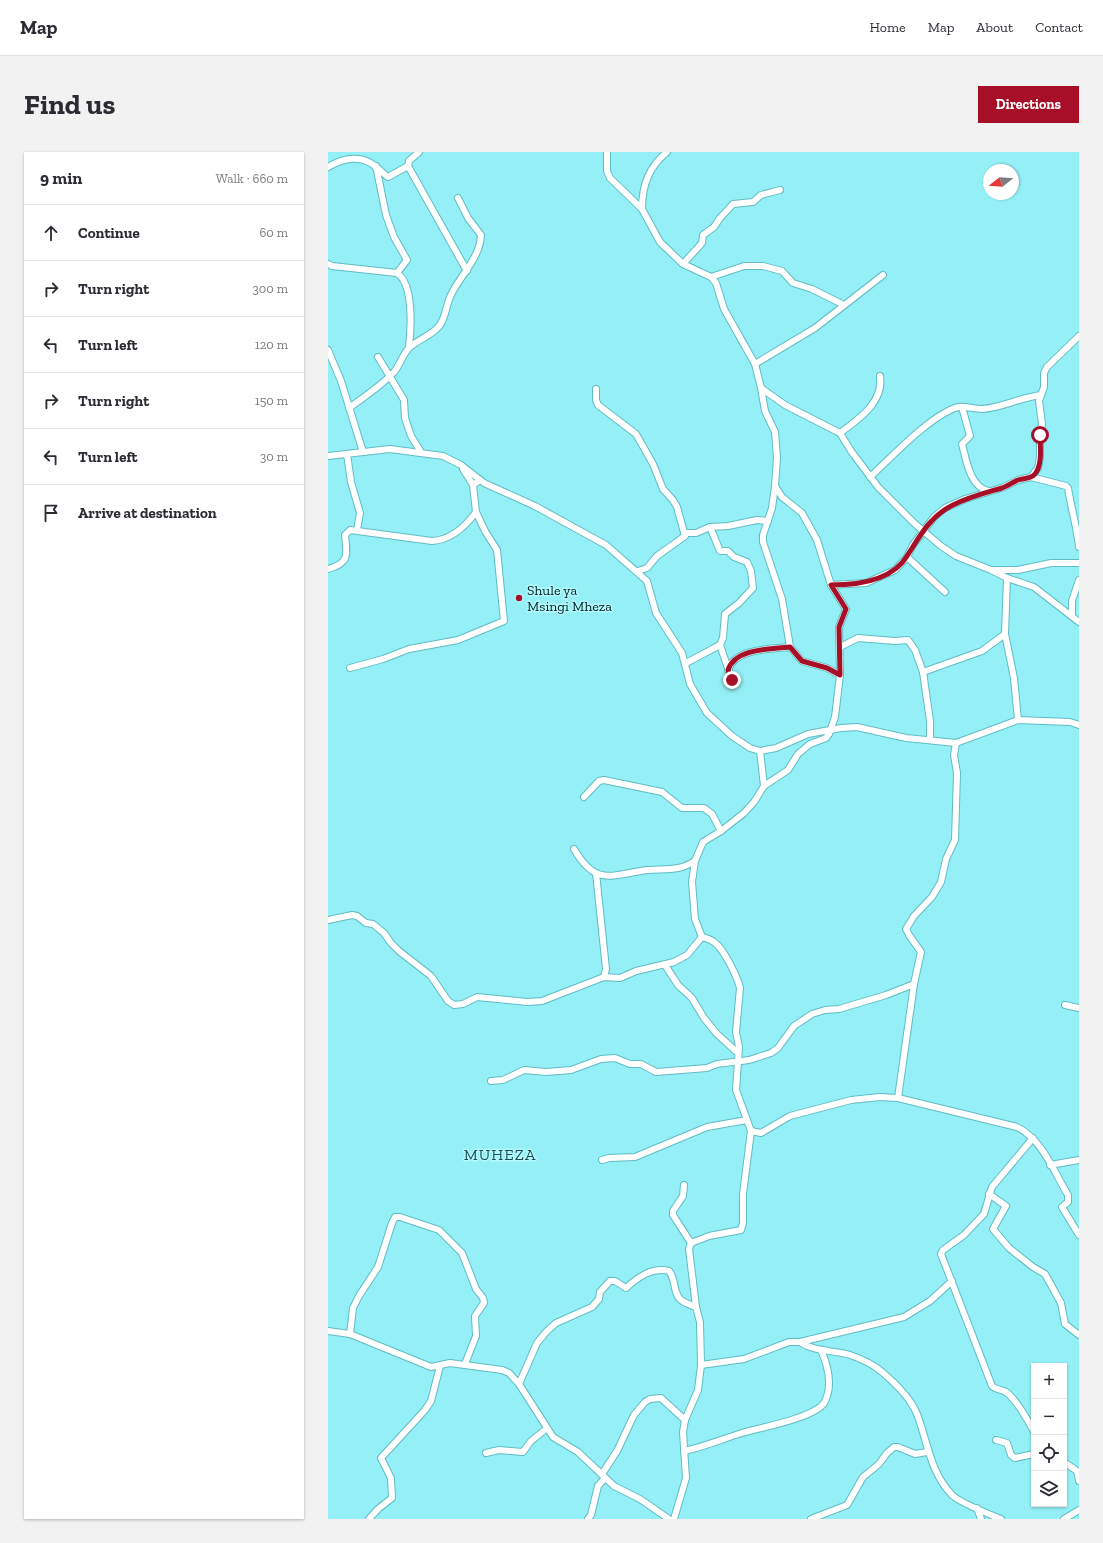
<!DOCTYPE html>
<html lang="en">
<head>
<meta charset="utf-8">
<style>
  :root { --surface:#fff; --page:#f2f2f3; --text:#2b2b33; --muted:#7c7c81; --line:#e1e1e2; --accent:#a70e28 }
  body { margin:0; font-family:"Zilla Slab",serif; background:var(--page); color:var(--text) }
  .controls { position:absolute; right:12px; bottom:12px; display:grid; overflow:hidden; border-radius:0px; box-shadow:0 1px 3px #0004 }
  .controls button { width:36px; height:36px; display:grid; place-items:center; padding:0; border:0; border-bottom:1px solid var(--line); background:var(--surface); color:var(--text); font:20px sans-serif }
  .compass { position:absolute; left:655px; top:12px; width:36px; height:36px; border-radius:50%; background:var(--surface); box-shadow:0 1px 3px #0004; rotate:253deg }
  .stop { position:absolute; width:12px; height:12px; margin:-9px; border:3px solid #a70e28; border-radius:50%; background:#fff }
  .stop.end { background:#a70e28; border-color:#fff; box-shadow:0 1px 4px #0008 }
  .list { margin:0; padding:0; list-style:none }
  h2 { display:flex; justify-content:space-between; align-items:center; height:52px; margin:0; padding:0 16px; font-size:17px }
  h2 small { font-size:13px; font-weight:400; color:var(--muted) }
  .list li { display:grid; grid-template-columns:26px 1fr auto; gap:12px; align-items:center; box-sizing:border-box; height:56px; padding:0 16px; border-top:1px solid var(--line) }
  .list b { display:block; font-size:15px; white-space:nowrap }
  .list em { font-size:13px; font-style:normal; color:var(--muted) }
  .icon { flex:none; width:22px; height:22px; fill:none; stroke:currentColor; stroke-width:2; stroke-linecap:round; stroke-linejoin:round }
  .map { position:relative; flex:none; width:751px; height:1367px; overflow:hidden; border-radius:0px }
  header { display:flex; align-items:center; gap:24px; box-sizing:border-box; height:56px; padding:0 20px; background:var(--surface); border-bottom:1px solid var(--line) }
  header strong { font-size:19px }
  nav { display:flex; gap:22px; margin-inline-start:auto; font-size:14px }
  .intro { display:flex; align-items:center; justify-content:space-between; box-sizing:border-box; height:96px; padding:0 24px }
  h1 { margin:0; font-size:28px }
  .button { padding:10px 18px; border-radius:0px; background:var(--accent); color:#fff; font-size:14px; font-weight:700 }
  main { display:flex; gap:24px; padding:0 24px }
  aside { flex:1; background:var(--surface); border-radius:0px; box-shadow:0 1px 3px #0004 }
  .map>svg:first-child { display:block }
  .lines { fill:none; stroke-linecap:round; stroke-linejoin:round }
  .minor-casing { stroke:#60bcc2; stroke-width:8 }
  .minor { stroke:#fff; stroke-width:6 }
  .route { stroke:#a70e28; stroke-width:5 }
  .poi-dot { fill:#a70e28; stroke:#b2fafe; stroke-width:1.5 }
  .labels { text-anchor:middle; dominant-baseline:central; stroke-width:3; stroke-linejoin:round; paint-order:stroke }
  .poi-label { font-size:14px; fill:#001c1e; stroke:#b2fafe; text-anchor:start }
  .quarter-label { font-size:16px; letter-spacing:1px; fill:#1c4e51; stroke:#b2fafe }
</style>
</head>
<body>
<header>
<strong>Map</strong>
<nav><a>Home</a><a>Map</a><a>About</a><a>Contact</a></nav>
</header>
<div class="intro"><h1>Find us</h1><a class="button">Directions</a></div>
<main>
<aside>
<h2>9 min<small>Walk · 660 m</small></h2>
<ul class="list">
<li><svg class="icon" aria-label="ahead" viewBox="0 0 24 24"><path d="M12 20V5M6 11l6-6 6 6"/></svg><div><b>Continue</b></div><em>60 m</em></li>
<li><svg class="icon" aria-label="right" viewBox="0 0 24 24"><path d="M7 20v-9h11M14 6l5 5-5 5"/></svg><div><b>Turn right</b></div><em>300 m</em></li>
<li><svg class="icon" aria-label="left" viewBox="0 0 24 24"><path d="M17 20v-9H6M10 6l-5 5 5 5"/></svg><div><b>Turn left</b></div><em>120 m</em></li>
<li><svg class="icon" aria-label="right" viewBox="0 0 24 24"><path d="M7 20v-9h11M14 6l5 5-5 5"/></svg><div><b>Turn right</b></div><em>150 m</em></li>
<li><svg class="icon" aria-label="left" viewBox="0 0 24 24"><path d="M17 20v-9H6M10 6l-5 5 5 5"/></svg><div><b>Turn left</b></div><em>30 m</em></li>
<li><svg class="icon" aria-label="arrive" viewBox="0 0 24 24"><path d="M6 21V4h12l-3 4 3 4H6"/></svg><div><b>Arrive at destination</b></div></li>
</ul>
</aside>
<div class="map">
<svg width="751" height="1367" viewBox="0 0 751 1367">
  <rect width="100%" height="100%" fill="#94f0f6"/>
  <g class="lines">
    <defs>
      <g id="minor">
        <path d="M91,0l-10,9 -1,5 59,105"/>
        <path d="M279,0v19l3,7 32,31 18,33 23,22 28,13 5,6 8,26 31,55 6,24 24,17 55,28 11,18 27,36 36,36 27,23 15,10 35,14 16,8 27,9 45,35"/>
        <path d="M48,14l10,49 8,22 13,23 -10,13"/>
        <path d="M0,15c15,-9 34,-13 48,0 5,3 7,7 12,10l20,-11"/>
        <path d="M314,57c0,-24 7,-42 25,-57"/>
        <path d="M0,112l4,2 65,7c17,11 14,56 12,74"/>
        <path d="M355,112l19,-21 1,-8 11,-8 6,-9 13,-14 20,-2 8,-7 19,-5"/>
        <path d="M383,125l33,-11h19l19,5 11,12 19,6 32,16"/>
        <path d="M0,198l13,31 22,71"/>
        <path d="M50,205l26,43 1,18 6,18 10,16"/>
        <path d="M427,212l60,-36 68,-53"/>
        <path d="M268,237v11l2,5 38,29 17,30 10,25 10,11 4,7 8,29 -28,20 -10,12 -9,3"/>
        <path d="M634,255l8,29 -8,8c4,15 8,44 27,47"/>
        <path d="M21,256c15,-11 32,-22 45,-36 6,-7 9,-19 16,-25 9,-8 23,-12 30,-22 6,-9 6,-19 10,-28 9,-21 30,-38 31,-62l-13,-17 -10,-20"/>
        <path d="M512,281c19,-14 44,-31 40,-57"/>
        <path d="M19,302l4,28 9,31 -3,17"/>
        <path d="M0,304l62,-7 53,7 18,9 23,18 51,23 71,39 41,36 9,32 26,40 8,31 17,29 25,23 18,12 10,3 16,-3 32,-14 33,-6 16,-1 49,11 50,5 62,-23 52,2 9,3"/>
        <path d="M135,317l10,16"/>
        <path d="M542,325c23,-21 54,-55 82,-68 9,-5 20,0 30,0 19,-1 40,-12 59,-14"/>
        <path d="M703,325l7,-9 2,-11v-22l2,-11 -3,-23 5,-14v-14l3,-6 32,-31"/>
        <path d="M447,334l-3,22 -9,27v7l19,57 8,48"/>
        <path d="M357,381h11l14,-6 18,-1 29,-6 11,1"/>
        <path d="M579,405l38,35"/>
        <path d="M0,417c22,-6 19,-14 17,-34l5,-5 82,11c19,-1 33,-14 44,-29l-3,-27 7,-5"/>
        <path d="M665,418h25l33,-7h28"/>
        <path d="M679,426l-2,56 9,44 4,42"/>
        <path d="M503,433l35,-2 29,-13 12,-13 6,-12 21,-28 11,-9 20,-9 39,-12 14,-7 13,-3 35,9 2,2c3,20 9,39 11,59"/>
        <path d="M744,464v-15l7,-21"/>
        <path d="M392,493l12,35"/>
        <path d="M512,495l18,-9 37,3 13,-1 7,10 8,22 7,49v19"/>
        <path d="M358,511l34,-18 3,-7 2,-24 14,-11 14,-15 -2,-17 -4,-9 -13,-5 -6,-6h-8l-10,-24"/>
        <path d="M22,516l33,-9 26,-10 49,-9 46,-19 -7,-71 -12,-19 -9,-19"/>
        <path d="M400,518c7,-22 43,-21 62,-23l12,14 25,7 13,7"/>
        <path d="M595,520l59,-21 23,-17"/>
        <path d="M432,599l4,35"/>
        <path d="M256,645l15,-16 5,-1 58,12 20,16h22l8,6 9,17"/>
        <path d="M246,697c22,38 37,26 73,21 10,-1 21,0 31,-2 6,-1 12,-4 17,-7"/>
        <path d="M268,721l10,96 -2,8"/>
        <path d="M0,768l24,-5 5,1 9,7 7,1 11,9 7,10 8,8 32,25 17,25 6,4 9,-1 14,-7 50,5 15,-1 62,-24 16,1 16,-7 38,-9 13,-7 15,-18"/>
        <path d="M337,813l13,20 14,13 12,20 13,16 21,19"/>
        <path d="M737,853l14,3"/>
        <path d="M163,929l12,-1 21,-10 22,2 25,-2 30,-11 14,-1 15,6h11l15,8 51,-4 10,-4 32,-4 22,-7 7,-5 16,-22 18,-12 13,-4 14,-1 47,-14 28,-11"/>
        <path d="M570,946l16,-114 7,-32 -12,-17 -3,-6 8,-13 18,-19 9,-15 5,-23 9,-19 2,-67 -3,-18 2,-12"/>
        <path d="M423,979l10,2 29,-17 61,-16 29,-3 18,1 119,29c25,12 37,45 51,68v7l-6,5 17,28"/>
        <path d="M705,986l-41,49 -8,27 -20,21 -21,15 -2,4 51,132c4,4 9,3 14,6 10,7 23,30 28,40"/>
        <path d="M274,1008l7,-2 26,-1 72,-30 40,-7"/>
        <path d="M722,1013l29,-5"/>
        <path d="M356,1033l-1,11 -10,15v4l18,28"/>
        <path d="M661,1042l17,12 -13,23 16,19 24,19 12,7 16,29 4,21 14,11"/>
        <path d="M0,1179l22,3 81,33 19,-4 52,7 7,3 10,11 34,53 25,15 36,34 26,13 29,20"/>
        <path d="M22,1182l3,-26 6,-12 19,-29 14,-44 3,-6h5l39,13 23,23 14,36 7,9 1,5 -9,13 1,20 -11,28"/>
        <path d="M472,1190c14,10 34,8 50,13 12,4 23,9 32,17 13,11 29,27 35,42 11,29 13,58 35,81 7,7 39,20 49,24"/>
        <path d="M373,1213l43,-6 45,-17h11l104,-25 26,-16 22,-20"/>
        <path d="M191,1232l18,-41 9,-11 10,-9 36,-16 7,-8 1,-7 10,-11h5l11,7c12,-11 26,-21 43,-17 7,8 4,23 12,29 4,3 10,5 15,7"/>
        <path d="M668,1288l11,3 4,12 4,3 19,-4"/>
        <path d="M356,1299c20,-4 38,-12 58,-18 17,-5 72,-15 82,-30 9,-16 4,-37 -3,-53"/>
        <path d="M158,1301l13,-3 24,2 8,-11 15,-12"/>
        <path d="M736,1310l13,9 2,10"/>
        <path d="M274,1322l15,-23 17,-36 11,-13 5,-3 11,-1 24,22"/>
        <path d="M649,1356l4,11"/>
        <path d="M41,1367l9,-10 14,-11 -1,-20 -10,-20 44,-48 6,-9 9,-35"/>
        <path d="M260,1367l3,-4 7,-29 7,-8"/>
        <path d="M346,1367l12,-41 -3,-46 2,-12 13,-30 3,-25 -1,-43 -4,-15 -7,-58 2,-6 18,-7 32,-6 2,-7v-29l8,-63 -15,-41 3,-43 -3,-15 4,-44c-3,-12 -16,-39 -26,-46 -4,-3 -8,-4 -12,-5l-7,-18 -3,-37 3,-21 8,-19 18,-11 23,-18 10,-11 10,-16 24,-16 10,-16 12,-10 16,-6 3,-4 6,-17 5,-42 -1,-48 7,-18 -15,-24 -14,-45 -15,-27 -20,-16 -7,-11 2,-28 -2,-26 -10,-21 -4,-23"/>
        <path d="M483,1367l36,-14 16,-28 16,-13 8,-11 7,-6h4l17,7 12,-2"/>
        <path d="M736,1367l15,-9"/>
      </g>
    </defs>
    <use href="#minor" class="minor-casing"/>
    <use href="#minor" class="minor"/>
  </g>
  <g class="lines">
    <path class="route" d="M404,528l-4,-10c7,-22 43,-21 62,-23l12,14 25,7 13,7 -1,-48 7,-18 -15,-24c26,0 61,-4 76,-29 13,-20 23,-40 46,-51 16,-8 32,-12 49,-17 6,-2 11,-6 16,-8 6,-2 13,-1 17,-6 8,-10 5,-28 5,-39"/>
  </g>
  <circle class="poi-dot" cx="191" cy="446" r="4"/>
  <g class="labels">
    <g class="poi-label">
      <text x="199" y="438">Shule ya<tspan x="199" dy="16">Msingi Mheza</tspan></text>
    </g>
    <g class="quarter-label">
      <text x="172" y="1002">MUHEZA</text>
    </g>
  </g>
</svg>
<div class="controls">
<button>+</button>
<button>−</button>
<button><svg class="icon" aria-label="locate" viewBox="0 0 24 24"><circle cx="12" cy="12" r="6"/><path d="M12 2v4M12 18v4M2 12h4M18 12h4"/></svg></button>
<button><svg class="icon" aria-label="layers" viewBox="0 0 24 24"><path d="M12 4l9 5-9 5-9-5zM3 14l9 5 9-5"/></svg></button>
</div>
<svg class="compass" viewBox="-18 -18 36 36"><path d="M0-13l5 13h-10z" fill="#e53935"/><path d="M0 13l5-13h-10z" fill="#7c7c81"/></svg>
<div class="stop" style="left:712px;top:283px"></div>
<div class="stop end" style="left:404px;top:528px"></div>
</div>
</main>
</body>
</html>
